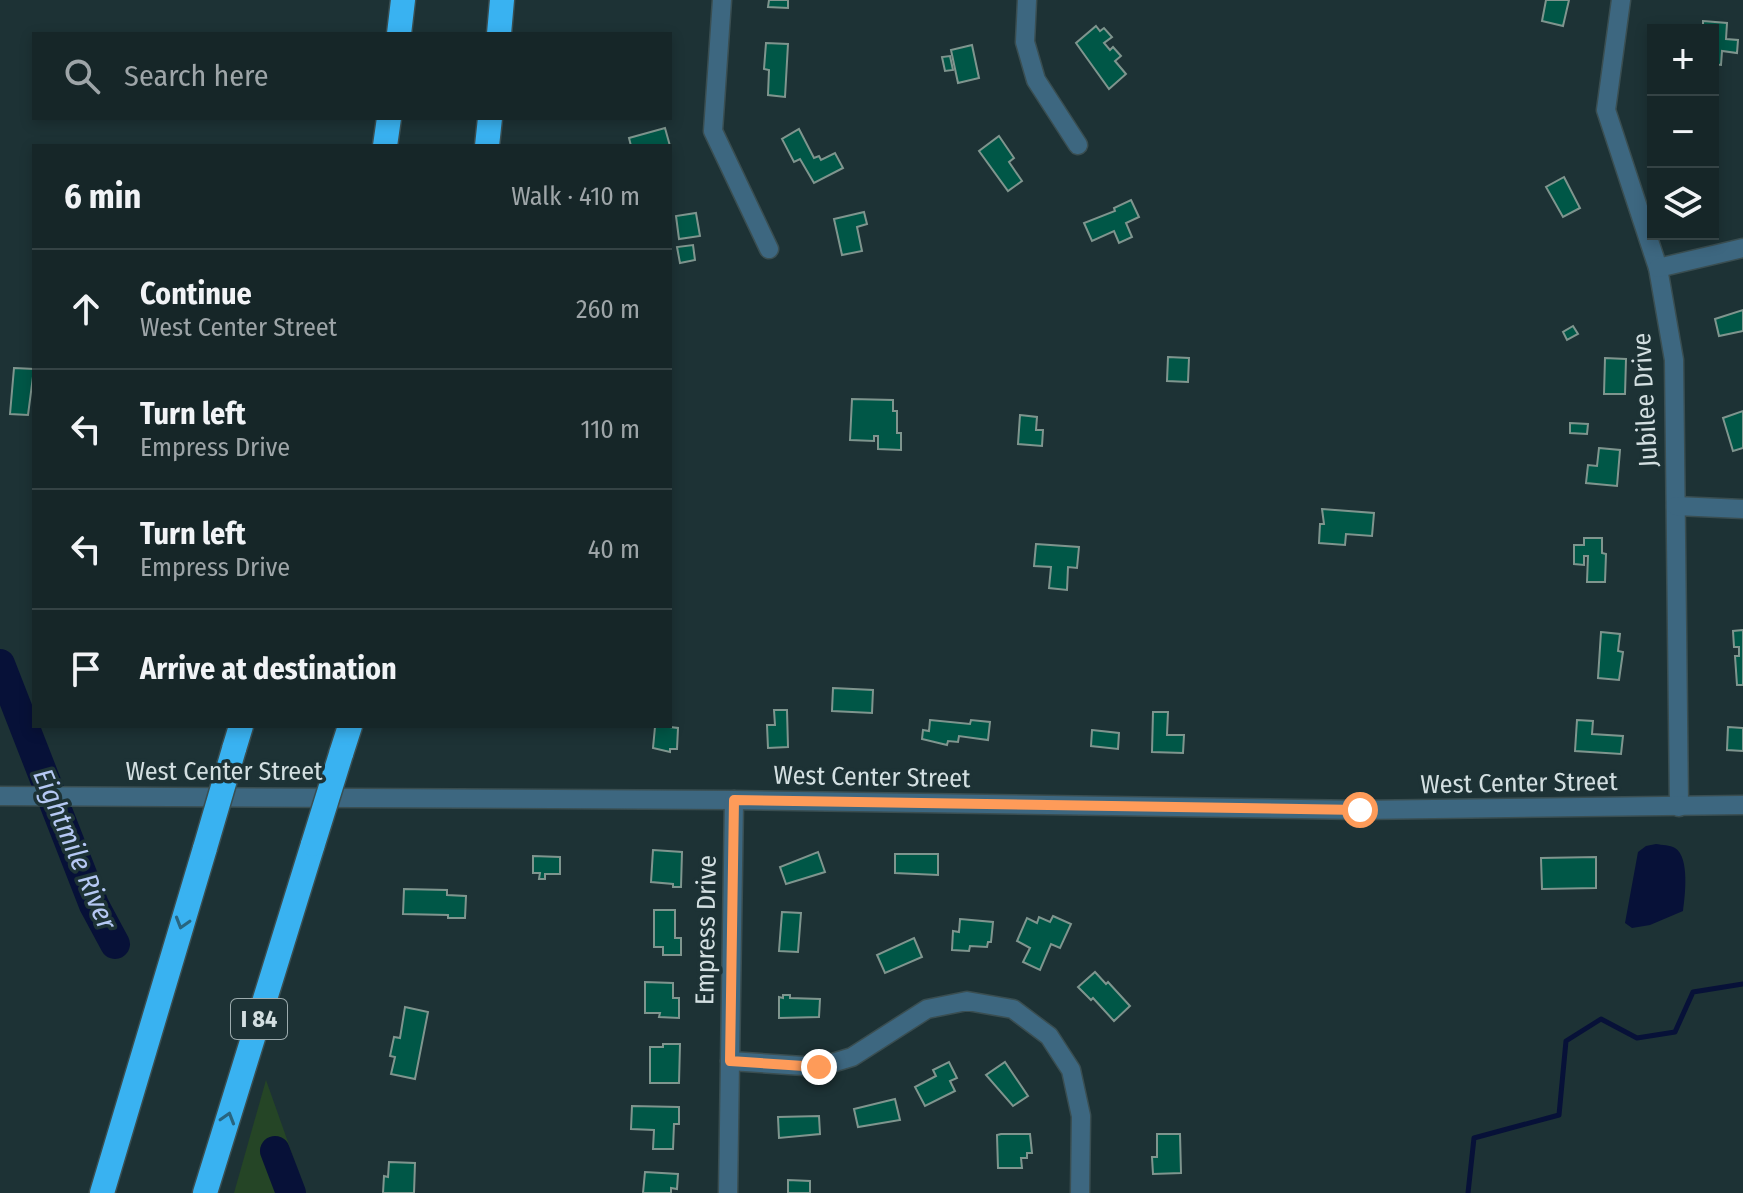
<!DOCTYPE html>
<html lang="en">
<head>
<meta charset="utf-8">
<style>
  :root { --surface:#162628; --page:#1f2e30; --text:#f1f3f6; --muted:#9ea5a8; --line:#354345 }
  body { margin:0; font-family:"Fira Sans Condensed",sans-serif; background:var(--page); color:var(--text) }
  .controls { position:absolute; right:24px; top:24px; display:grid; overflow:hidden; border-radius:0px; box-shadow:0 4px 12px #0003 }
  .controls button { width:72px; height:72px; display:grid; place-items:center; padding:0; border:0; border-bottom:2px solid var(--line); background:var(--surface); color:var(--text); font:40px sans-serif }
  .stop { position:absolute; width:24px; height:24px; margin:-18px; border:6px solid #fe9b59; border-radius:50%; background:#fff }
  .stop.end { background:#fe9b59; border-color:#fff; box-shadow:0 2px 8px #0008 }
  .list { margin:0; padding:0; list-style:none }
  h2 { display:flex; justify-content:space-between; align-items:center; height:104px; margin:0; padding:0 32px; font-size:34px }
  h2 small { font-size:26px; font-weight:400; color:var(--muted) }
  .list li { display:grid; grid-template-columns:52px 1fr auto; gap:24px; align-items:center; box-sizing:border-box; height:120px; padding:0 32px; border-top:2px solid var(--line) }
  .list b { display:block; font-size:30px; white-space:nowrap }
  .list p { margin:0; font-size:26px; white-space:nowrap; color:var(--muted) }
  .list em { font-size:26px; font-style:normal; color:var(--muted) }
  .icon { flex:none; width:44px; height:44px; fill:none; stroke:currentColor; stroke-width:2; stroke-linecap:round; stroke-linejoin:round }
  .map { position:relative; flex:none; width:1743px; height:1193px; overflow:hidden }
  .search { position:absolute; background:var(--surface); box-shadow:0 4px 12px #0003; left:32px; top:32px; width:640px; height:88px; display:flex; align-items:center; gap:20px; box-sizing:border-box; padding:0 28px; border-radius:0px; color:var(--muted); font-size:30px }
  .panel { position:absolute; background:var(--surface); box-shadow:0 4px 12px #0003; left:32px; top:144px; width:640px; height:584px; border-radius:0px }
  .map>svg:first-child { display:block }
  .green { fill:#254526 }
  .water { fill:#071138 }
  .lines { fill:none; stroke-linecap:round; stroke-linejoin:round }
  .stream { stroke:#071138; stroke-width:5 }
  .river { stroke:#071138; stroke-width:30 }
  .building { fill:#005747; stroke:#7f958e; stroke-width:2 }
  .minor-casing { stroke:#3a4e51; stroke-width:21 }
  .highway-casing { stroke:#3a4e51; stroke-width:27 }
  .minor { stroke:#3d6780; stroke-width:18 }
  .highway { stroke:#39b2f1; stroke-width:24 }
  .highway-bridge-casing { stroke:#3a4e51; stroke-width:27; stroke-linecap:butt }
  .highway-bridge { stroke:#39b2f1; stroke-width:24 }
  .oneway { stroke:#286580 }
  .route { stroke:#fe9b59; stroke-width:10 }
  .labels { text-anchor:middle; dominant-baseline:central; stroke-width:7; stroke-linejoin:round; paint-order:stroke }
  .shield { fill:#1d3235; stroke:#9cabad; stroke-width:2 }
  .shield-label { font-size:24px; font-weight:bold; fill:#d3dfe1 }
  .street-label { font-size:26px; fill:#d3dfe1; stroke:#1d3235 }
  .water-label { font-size:28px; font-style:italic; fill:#b5c8f3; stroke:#1d3235 }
</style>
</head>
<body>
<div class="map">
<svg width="1743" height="1193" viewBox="0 0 1743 1193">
  <rect width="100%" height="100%" fill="#1d3235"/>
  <path class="green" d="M266,1080l40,113h-72z"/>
  <path class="water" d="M1656,844c6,1 14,1 19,4 15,9 10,49 8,63l-33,14 -18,3 -7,-5 13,-71 8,-6z"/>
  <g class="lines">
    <path class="stream" d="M1468,1193l6,-55 85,-23 7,-74 35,-22 36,19 38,-6 18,-40 50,-8"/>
    <g class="river">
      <path d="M0,664l94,241 21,39"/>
      <path d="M275,1151l16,42"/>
    </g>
  </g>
  <g class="building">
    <path d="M769,0h19v8l-20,-1z"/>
    <path d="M1546,0h23l-6,26 -21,-5z"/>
    <path d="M1703,21l24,2 -1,16 12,1 -1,13 -15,-2 -1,14 -8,-1v-34h-10z"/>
    <path d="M1096,26l4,5 4,-3 8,9 -8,6 6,7 3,-3 8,9 -6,5 11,13 -17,15 -33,-46z"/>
    <path d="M766,43l22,1 -3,53 -17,-2 1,-25 -5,-1z"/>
    <path d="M972,45l7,33 -21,5 -7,-33z"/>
    <path d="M950,56l3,14 -8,1 -3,-14z"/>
    <path d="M665,128l5,18h-39l-2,-8z"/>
    <path d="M799,129l15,29 5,-2 2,4 14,-7 8,15 -29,15 -14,-24 -6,3 -12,-23z"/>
    <path d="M999,136l15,22 -5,4 13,19 -14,10 -29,-40z"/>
    <path d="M1564,177l16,31 -17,9 -17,-30z"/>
    <path d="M1131,200l8,17 -13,6 6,14 -13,6 -5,-12 -22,10 -8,-18 31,-12 -1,-3z"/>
    <path d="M864,212l3,12 -10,3 5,24 -20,4 -8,-36z"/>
    <path d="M696,213l4,23 -21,3 -3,-23z"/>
    <path d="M693,245l2,15 -15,3 -3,-16z"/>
    <path d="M1743,310v21l-24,5 -4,-17z"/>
    <path d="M1573,326l5,8 -11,6 -4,-8z"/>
    <path d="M1168,357l21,1 -1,24 -21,-1z"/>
    <path d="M1605,358l21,1 -1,35h-21z"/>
    <path d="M14,368l20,1 -6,46 -18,-1z"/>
    <path d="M852,399l41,1v11h4v22h4v17l-23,-1v-13h-4v5l-24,-1z"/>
    <path d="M1743,411v37l-10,3 -10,-33z"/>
    <path d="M1020,415l17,2 -1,13h7l-1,16 -24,-2z"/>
    <path d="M1570,423l18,1 -1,10 -17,-1z"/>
    <path d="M1599,448l21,2 -3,36 -31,-3 2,-18 9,1z"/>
    <path d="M1322,509l52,4 -2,23 -26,-2 -1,11 -26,-2 1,-19h4z"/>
    <path d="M1584,538h18v15l4,1 -1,28h-18l1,-26h-4v9l-10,-1v-19h10z"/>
    <path d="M1036,544l43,3 -2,21 -9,-1 -1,23 -18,-2 2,-21 -17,-1z"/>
    <path d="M1743,630v55h-6l-2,-29h4v-9h-5l-1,-16z"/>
    <path d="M1601,632l19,2 -2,17 5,1 -4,28 -21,-2z"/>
    <path d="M833,688l40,2 -1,23 -40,-2z"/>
    <path d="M774,710h13l1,37 -20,1 -1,-23h8z"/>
    <path d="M1153,712h15l-1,23h17l-1,18 -31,-1z"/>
    <path d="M930,720l40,4 1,-4 19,2 -2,18 -29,-4 -1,6 -10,-1 -1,4 -25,-6 1,-9 6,1z"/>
    <path d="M1577,720l16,1 -1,13 31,2 -2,18 -46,-3z"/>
    <path d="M661,726l17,2 -1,21h-7v3l-17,-4 2,-21z"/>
    <path d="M1728,727l15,1v23l-16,-1z"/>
    <path d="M1092,730l27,3 -1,16 -27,-3z"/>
    <path d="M653,850l29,2 -1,35h-8v-3l-22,-2z"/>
    <path d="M818,852l7,20 -39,12 -6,-17z"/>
    <path d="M895,854h43v21l-43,-2z"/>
    <path d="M533,856l27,1v17h-15v5h-6l1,-6h-7z"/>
    <path d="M1596,857v31l-54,1 -1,-31z"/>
    <path d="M404,889l43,1v5l19,1 -1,22h-17v-3l-45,-1z"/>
    <path d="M654,910h21v28h6v17h-18v-8h-9z"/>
    <path d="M782,912l19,1 -3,39 -19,-1z"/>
    <path d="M1053,916l18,8 -11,24 -9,-4 -11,26 -17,-8 7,-14 -13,-7 10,-23 10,5 2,-6 11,5z"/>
    <path d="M960,919l33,3 -2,20h-3l-1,5 -17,-1 -1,5 -17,-1 1,-19 6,1z"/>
    <path d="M914,938l8,19 -37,16 -8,-18z"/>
    <path d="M1095,972l11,12 2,-2 22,24 -16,15 -21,-23 -2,2 -13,-13z"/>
    <path d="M645,982l28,1v15h6v20l-20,-1 1,-4h-15z"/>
    <path d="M783,995h7v3l30,1 -1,18 -40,1v-21l4,1z"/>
    <path d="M405,1007l23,5 -13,67 -24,-5 4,-17 -5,-1 4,-19 6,1z"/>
    <path d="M663,1044h17l-1,39h-29v-36h13z"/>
    <path d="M949,1062l8,16 -7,3 5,10 -30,15 -10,-19 21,-11 -3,-6z"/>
    <path d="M1005,1062l23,34 -15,10 -27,-31z"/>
    <path d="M895,1099l5,21 -42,7 -4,-18z"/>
    <path d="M632,1106l47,1v17h-5l-1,25h-20l1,-19 -23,-1z"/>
    <path d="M819,1116l1,18 -41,4 -1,-21z"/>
    <path d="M1001,1134h29l2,19h-5v5h-6l1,10h-24l-1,-33z"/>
    <path d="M1157,1134h23l1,39 -28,1 -1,-17h5z"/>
    <path d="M389,1162l26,1 -1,30h-31l1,-17 4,1z"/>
    <path d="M645,1172l33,2 -1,15 -6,-1v5h-28z"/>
    <path d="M788,1180l22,1v12h-22z"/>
  </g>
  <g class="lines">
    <defs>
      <g id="minor">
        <path d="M722,0l-9,131 56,118"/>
        <path d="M1027,0l-2,42 11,38 42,65"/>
        <path d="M1621,0l-15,110 52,158 16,92 5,447"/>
        <path d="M1658,268l85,-20"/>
        <path d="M1676,506l67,3"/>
        <path d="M0,796l734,4 626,10 383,-5"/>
        <path d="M730,1061l89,6 33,-10 75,-48 40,-8 46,8 36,27 22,34 10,46 -1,77"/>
        <path d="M728,1193l6,-393"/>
      </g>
      <g id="highway">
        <path d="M399,34l4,-34"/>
        <path d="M499,34l3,-34"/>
        <path d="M385,146l4,-28"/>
        <path d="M487,146l3,-28"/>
        <path d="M234,749l7,-23"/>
        <path d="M341,754l9,-28"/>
        <path d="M102,1193l103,-345"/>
        <path d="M205,1193l108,-349"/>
      </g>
    </defs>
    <use href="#minor" class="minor-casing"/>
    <use href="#highway" class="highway-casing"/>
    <use href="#minor" class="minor"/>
    <use href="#highway" class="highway"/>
    <defs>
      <g id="highway-bridge">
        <path d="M313,844l28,-90"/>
        <path d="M205,848l29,-99"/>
      </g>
    </defs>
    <use href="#highway-bridge" class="highway-bridge-casing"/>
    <use href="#highway-bridge" class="highway-bridge"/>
  </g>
  <defs><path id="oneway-chevron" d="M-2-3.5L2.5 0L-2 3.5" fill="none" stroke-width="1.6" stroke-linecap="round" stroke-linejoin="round" transform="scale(2)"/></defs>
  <g class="oneway">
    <use href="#oneway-chevron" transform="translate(182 923) rotate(107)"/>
    <use href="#oneway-chevron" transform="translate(228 1118) rotate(-73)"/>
  </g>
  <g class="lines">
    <path class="route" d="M819,1067l-89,-6 4,-261 626,10"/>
  </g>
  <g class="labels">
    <rect class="shield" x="231" y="999" width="56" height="40" rx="6"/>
    <g class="shield-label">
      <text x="259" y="1019">I 84</text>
    </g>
    <g class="street-label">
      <text transform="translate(1645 400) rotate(-93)">Jubilee Drive</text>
      <text x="224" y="771">West Center Street</text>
      <text transform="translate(872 777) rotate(1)">West Center Street</text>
      <text transform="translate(1519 783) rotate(-1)">West Center Street</text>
      <text transform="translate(706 930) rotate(-89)">Empress Drive</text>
    </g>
    <g class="water-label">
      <text transform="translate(75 849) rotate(67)">Eightmile River</text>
    </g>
  </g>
</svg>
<div class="controls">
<button>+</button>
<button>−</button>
<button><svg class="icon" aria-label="layers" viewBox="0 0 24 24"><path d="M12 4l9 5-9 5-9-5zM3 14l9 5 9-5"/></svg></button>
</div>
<div class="stop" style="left:1360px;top:810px"></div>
<div class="stop end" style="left:819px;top:1067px"></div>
<div class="search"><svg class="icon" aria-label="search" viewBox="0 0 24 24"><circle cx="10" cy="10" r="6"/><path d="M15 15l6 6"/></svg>Search here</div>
<section class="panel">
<h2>6 min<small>Walk · 410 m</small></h2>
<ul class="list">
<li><svg class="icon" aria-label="ahead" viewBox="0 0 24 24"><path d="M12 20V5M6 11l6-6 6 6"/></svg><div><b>Continue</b><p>West Center Street</p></div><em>260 m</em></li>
<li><svg class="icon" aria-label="left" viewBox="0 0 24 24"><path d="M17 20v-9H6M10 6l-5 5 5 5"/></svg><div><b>Turn left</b><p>Empress Drive</p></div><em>110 m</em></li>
<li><svg class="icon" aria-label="left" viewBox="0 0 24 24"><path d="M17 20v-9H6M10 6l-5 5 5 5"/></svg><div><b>Turn left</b><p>Empress Drive</p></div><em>40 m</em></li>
<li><svg class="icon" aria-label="arrive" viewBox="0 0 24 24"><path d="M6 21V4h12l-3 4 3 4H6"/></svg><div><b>Arrive at destination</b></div></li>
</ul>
</section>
</div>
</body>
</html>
